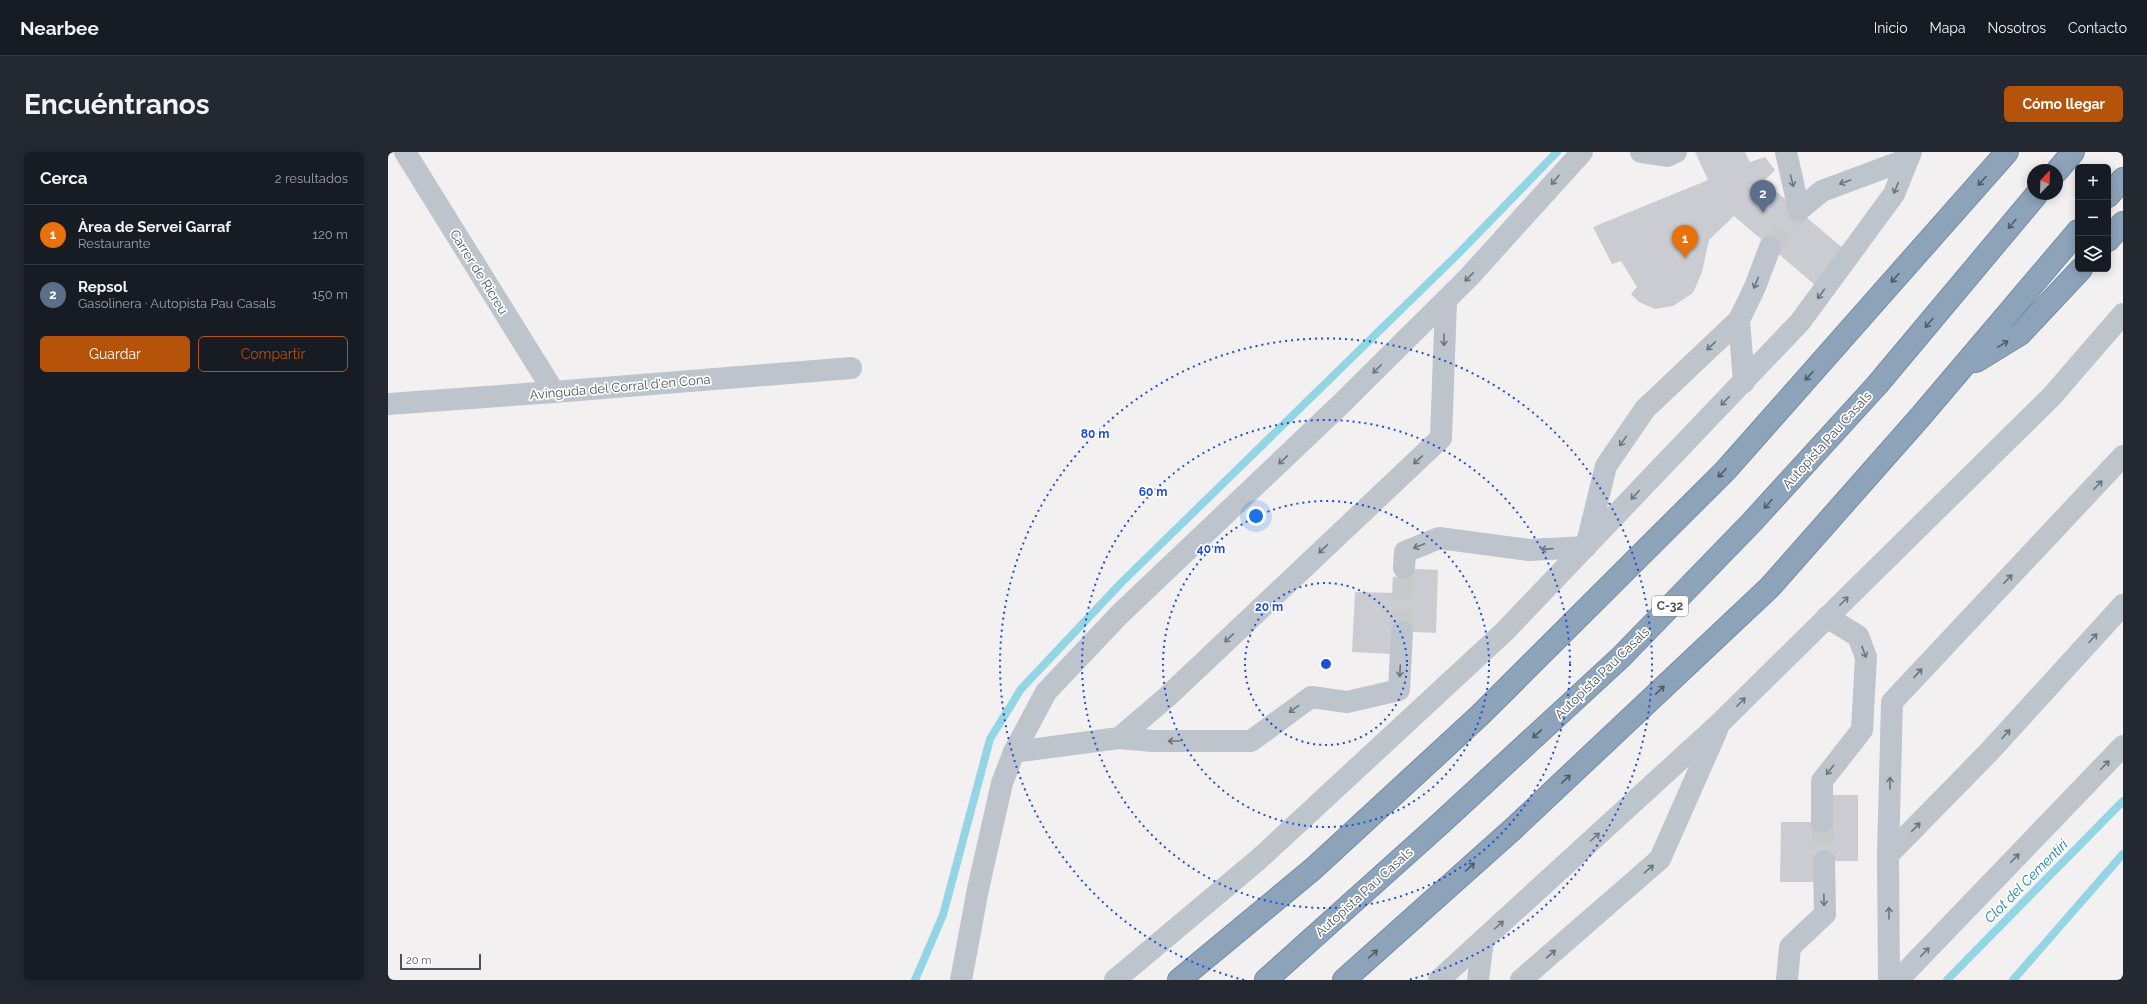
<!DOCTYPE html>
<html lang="es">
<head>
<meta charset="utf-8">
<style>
  :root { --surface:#171b24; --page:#242831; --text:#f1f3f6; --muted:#9ea1a6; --line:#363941; --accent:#b45309 }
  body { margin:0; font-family:Raleway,sans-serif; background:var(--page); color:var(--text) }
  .controls { position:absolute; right:12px; top:12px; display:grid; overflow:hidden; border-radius:6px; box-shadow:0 2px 10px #0003 }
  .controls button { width:36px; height:36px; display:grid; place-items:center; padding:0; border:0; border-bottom:1px solid var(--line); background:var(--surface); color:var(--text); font:20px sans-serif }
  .compass { position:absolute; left:1639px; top:12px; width:36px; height:36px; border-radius:50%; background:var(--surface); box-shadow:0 2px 10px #0003; rotate:23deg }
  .scale { position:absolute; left:12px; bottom:10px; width:81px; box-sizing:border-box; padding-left:4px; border:2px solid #4a535c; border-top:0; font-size:11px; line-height:14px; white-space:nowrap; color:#4a535c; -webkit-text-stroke:3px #fff; paint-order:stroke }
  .you { position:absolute; left:868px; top:364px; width:14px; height:14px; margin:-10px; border:3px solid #fff; border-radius:50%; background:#1a73e8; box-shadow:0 0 0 6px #1a73e833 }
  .badge { display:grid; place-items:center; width:26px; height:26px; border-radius:50%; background:var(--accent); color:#fff; font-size:13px; font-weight:700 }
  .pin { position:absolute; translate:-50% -33px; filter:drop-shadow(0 1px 2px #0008) }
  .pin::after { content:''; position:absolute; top:21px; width:14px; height:12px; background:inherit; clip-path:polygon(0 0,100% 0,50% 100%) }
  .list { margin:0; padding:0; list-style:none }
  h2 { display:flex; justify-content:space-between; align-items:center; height:52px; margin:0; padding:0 16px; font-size:17px }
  h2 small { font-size:13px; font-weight:400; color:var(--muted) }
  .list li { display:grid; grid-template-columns:26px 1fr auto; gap:12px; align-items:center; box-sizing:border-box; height:60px; padding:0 16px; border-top:1px solid var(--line) }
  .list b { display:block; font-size:15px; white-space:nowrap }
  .list p { margin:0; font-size:13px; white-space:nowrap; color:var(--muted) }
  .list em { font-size:13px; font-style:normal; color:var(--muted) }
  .actions { display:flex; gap:8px; padding:12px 16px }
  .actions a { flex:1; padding:9px 0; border:1px solid var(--accent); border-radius:6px; text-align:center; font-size:14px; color:var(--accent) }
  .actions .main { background:var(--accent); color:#fff }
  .icon { flex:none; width:22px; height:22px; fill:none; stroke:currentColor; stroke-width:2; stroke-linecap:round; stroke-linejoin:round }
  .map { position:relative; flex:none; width:1735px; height:828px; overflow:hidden; border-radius:6px }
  header { display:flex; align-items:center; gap:24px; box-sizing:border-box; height:56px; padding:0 20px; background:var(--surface); border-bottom:1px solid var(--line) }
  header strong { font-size:19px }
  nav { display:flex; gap:22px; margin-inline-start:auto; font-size:14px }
  .intro { display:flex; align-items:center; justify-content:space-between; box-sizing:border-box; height:96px; padding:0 24px }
  h1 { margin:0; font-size:28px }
  .button { padding:10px 18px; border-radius:6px; background:var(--accent); color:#fff; font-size:14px; font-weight:700 }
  main { display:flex; gap:24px; padding:0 24px }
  aside { flex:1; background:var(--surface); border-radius:6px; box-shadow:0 2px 10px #0003 }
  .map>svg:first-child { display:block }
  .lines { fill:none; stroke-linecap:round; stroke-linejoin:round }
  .stream { stroke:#94d5e5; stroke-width:8 }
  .building { fill:#cbccd2 }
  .minor-tunnel { stroke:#c8c9cb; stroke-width:22; stroke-dasharray:22 11; stroke-linecap:butt }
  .highway-casing { stroke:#778ea6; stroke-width:24 }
  .minor { stroke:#bdc4cb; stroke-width:22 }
  .highway { stroke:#8ca3ba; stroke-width:22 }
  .oneway { stroke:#6c757d }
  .oneway2 { stroke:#515b65 }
  .ring { fill:none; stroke:#1d4ed8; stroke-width:2; stroke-dasharray:2 4 }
  .labels { text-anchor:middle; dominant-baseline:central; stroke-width:3.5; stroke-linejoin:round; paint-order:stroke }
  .shield { fill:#fff; stroke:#80878d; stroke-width:1 }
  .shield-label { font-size:12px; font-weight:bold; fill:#4a535c }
  .street-label { font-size:13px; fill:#4a535c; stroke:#fff }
  .water-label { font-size:14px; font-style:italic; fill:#197f98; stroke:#fff }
  .centre { fill:#1d4ed8; stroke:#fff; stroke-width:2 }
  .ring-label { font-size:12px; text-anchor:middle; font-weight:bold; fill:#1d4ed8; stroke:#fff; stroke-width:3.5; stroke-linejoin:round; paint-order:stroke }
</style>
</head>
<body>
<header>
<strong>Nearbee</strong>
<nav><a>Inicio</a><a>Mapa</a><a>Nosotros</a><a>Contacto</a></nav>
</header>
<div class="intro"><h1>Encuéntranos</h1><a class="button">Cómo llegar</a></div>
<main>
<aside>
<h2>Cerca<small>2 resultados</small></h2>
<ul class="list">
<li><span class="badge" style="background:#e8710a">1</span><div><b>Àrea de Servei Garraf</b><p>Restaurante</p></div><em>120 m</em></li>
<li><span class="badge" style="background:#5c6f8a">2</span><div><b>Repsol</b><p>Gasolinera · Autopista Pau Casals</p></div><em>150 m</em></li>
</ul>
<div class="actions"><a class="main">Guardar</a><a>Compartir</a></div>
</aside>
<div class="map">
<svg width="1735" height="828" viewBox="0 0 1735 828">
  <rect width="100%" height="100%" fill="#f2f0f0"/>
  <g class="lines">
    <g class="stream">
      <path d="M527,828l28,-65 47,-176 31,-50 101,-107 335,-327 100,-103"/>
      <path d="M1559,828l176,-179"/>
      <path d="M1625,828l110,-126"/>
    </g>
  </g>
  <g class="building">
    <path d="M1307,0h50l5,10 15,-5 10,13 -11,11 81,69 -30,35 -81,-69 -25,24 -7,32 -9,21 -20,13 -18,3 -16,-7 -8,-8 6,-7 -16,-26 -9,3 -19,-37 115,-47z"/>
    <path d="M1011,416l39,2 -2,63 -43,-2 -1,23 -40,-2 3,-60 43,1z"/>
    <path d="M1438,643h32v66h-34l-8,21h-36l1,-60h45z"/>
  </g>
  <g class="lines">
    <g class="minor-tunnel">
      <path d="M1382,95l29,-37"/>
      <path d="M1014,480l2,-64"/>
      <path d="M1434,670l2,39"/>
    </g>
    <defs>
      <g id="highway">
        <path d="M1669,19l16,-19"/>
        <path d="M1720,44l15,-17"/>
        <path d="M1720,88l15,-17"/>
        <path d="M1588,209l44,-27 61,-65"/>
        <path d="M791,828l134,-111 166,-153 246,-245 282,-319"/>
        <path d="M878,828l175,-157 180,-166 131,-135 125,-137 160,-191"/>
        <path d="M956,828l169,-151 257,-242 151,-171 157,-185"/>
      </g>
    </defs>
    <use href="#highway" class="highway-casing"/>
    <g class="minor">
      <path d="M17,0l149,240"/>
      <path d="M1253,0l26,4 9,-4"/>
      <path d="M1398,0l13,58 23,-19 86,-32"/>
      <path d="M1356,230l-5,-62 16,-33 15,-40"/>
      <path d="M0,252l166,-12 297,-24"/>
      <path d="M1016,416l1,-16 34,-14 90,12 57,-3 20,-81 39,-57 94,-89"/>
      <path d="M731,586l34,3h98l60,-44 36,5 52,-12 3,-58"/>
      <path d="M626,600l105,-14 48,-41 274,-259 5,-137"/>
      <path d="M1434,670v-41l40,-51 4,-73 -8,-21 -31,-19"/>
      <path d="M1500,703l100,-102 135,-148"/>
      <path d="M573,828l17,-91 24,-106 12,-31 32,-60 74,-78 221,-210 128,-127 113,-125"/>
      <path d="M727,828l144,-121 245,-227 296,-310 94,-128 17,-42"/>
      <path d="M1051,828l281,-257 332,-327 71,-82"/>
      <path d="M1090,828l5,-40"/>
      <path d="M1133,828l139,-121 57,-129"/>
      <path d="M1399,828l3,-33 35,-33 -1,-53"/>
      <path d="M1501,828l-1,-125 4,-153 231,-246"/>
      <path d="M1510,828l225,-234"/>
    </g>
    <use href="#highway" class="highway"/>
  </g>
  <defs><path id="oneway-shaft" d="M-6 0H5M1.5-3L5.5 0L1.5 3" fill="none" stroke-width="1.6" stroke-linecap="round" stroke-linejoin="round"/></defs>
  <g class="oneway">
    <use href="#oneway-shaft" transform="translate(1167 28) rotate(131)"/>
    <use href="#oneway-shaft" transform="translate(1404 29) rotate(76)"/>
    <use href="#oneway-shaft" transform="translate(1457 30) rotate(160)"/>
    <use href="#oneway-shaft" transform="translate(1508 36) rotate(113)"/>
    <use href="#oneway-shaft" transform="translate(1081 125) rotate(134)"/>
    <use href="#oneway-shaft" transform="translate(1368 131) rotate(112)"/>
    <use href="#oneway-shaft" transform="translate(1433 142) rotate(126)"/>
    <use href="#oneway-shaft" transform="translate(1056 188) rotate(92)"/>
    <use href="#oneway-shaft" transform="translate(1323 194) rotate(137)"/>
    <use href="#oneway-shaft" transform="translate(989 217) rotate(135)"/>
    <use href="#oneway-shaft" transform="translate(1337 249) rotate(134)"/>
    <use href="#oneway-shaft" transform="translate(1235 289) rotate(125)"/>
    <use href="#oneway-shaft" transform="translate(895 308) rotate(136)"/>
    <use href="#oneway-shaft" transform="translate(1030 308) rotate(137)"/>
    <use href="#oneway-shaft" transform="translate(1710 333) rotate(-46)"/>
    <use href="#oneway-shaft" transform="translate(1247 343) rotate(134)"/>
    <use href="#oneway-shaft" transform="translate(1031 394) rotate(159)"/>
    <use href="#oneway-shaft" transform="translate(935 397) rotate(137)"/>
    <use href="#oneway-shaft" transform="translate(1159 397) rotate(176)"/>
    <use href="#oneway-shaft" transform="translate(1620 427) rotate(-46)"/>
    <use href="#oneway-shaft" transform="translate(1456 449) rotate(-45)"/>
    <use href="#oneway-shaft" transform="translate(841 486) rotate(136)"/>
    <use href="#oneway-shaft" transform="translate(1705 486) rotate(-48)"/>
    <use href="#oneway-shaft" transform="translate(1476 500) rotate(70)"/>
    <use href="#oneway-shaft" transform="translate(1012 519) rotate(93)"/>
    <use href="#oneway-shaft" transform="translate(1530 521) rotate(-47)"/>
    <use href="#oneway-shaft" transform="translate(1353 550) rotate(-45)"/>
    <use href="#oneway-shaft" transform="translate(906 557) rotate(144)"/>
    <use href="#oneway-shaft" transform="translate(1618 582) rotate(-48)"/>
    <use href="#oneway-shaft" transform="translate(786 589) rotate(180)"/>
    <use href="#oneway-shaft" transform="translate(1717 613) rotate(-46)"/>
    <use href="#oneway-shaft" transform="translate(1442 618) rotate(128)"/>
    <use href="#oneway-shaft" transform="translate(1502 631) rotate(-89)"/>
    <use href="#oneway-shaft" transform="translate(1528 675) rotate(-46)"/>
    <use href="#oneway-shaft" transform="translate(1207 685) rotate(-42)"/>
    <use href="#oneway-shaft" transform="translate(1627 706) rotate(-46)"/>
    <use href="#oneway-shaft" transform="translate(1261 717) rotate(-41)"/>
    <use href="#oneway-shaft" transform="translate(1436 748) rotate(89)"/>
    <use href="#oneway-shaft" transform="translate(1501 761) rotate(-90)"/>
    <use href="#oneway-shaft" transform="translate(1111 773) rotate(-42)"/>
    <use href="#oneway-shaft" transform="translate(1537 800) rotate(-46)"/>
    <use href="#oneway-shaft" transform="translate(1163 802) rotate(-41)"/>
  </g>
  <g class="oneway2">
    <use href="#oneway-shaft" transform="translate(1594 29) rotate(132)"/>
    <use href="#oneway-shaft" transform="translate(1624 72) rotate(130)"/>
    <use href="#oneway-shaft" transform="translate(1507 126) rotate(132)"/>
    <use href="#oneway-shaft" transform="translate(1541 171) rotate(130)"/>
    <use href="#oneway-shaft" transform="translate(1615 192) rotate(-32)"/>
    <use href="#oneway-shaft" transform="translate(1421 224) rotate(132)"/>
    <use href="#oneway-shaft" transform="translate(1334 321) rotate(134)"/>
    <use href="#oneway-shaft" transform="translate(1380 352) rotate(132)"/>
    <use href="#oneway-shaft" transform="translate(1272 538) rotate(-44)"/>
    <use href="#oneway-shaft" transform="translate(1149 582) rotate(137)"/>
    <use href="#oneway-shaft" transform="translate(1178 627) rotate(-43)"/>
    <use href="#oneway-shaft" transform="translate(1082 715) rotate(-42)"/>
    <use href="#oneway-shaft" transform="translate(985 802) rotate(-42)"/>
  </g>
  <g class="ring">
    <circle cx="938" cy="512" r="81"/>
    <circle cx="938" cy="512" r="163"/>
    <circle cx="938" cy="512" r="244"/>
    <path d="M856 828A326 326 0 1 1 1020 828"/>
  </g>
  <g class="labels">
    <rect class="shield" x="1264" y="444" width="36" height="20" rx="3"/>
    <g class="shield-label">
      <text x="1282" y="454">C-32</text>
    </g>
    <g class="street-label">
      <text transform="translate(91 120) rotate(58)">Carrer de Ricreu</text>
      <text transform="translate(232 235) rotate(-5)">Avinguda del Corral d'en Cona</text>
      <text transform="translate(1439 288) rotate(-48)">Autopista Pau Casals</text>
      <text transform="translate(1214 521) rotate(-44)">Autopista Pau Casals</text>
      <text transform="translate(976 740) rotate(-42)">Autopista Pau Casals</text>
    </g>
    <g class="water-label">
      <text transform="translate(1638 729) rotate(-45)">Clot del Cementiri</text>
    </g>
  </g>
  <circle cx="938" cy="512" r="6" class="centre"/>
  <g class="ring-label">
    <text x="707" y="286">80 m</text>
    <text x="765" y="344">60 m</text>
    <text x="823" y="401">40 m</text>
    <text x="881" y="459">20 m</text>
  </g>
</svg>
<div class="controls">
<button>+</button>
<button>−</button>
<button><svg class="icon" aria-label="layers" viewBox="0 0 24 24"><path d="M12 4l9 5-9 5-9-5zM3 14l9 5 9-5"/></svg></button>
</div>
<svg class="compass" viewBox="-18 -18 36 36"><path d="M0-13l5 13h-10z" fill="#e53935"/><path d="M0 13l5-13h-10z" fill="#9ea1a6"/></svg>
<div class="scale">20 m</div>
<div class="you"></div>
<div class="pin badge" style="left:1297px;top:106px;background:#e8710a">1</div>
<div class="pin badge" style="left:1375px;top:61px;background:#5c6f8a">2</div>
</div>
</main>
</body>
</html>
